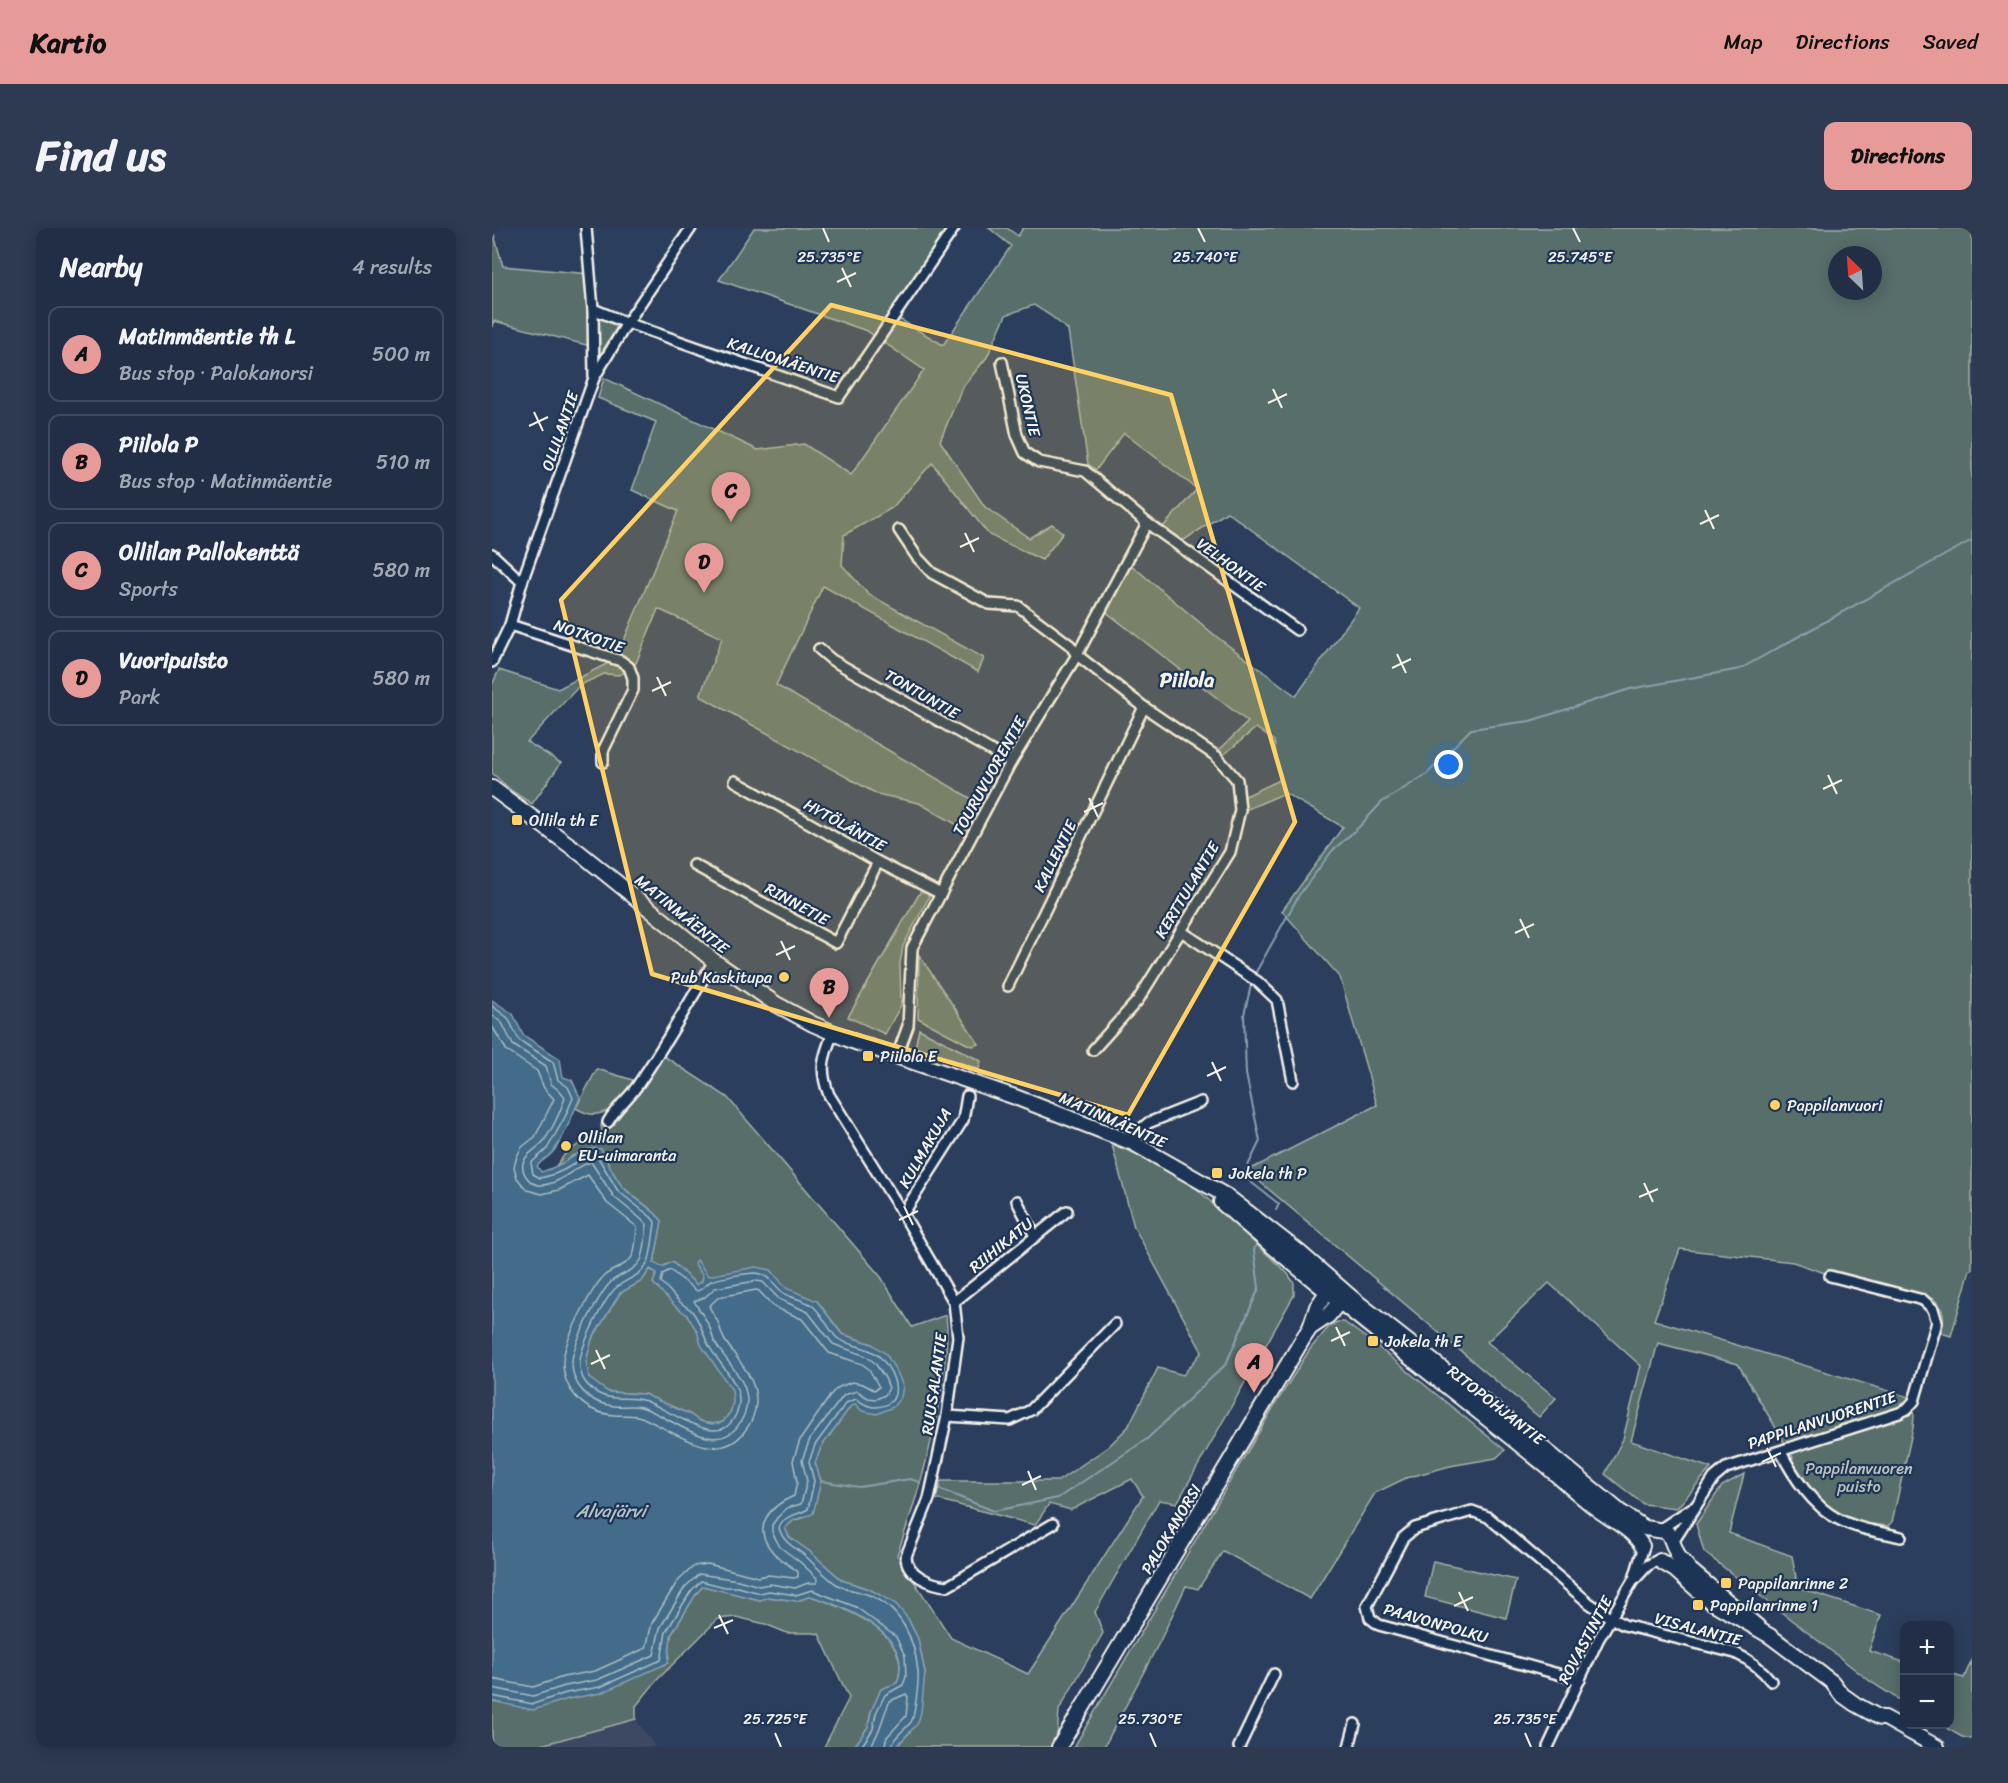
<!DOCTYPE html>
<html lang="en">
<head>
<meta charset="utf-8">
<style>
  :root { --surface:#212e46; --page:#2d3a51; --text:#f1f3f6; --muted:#a2a8b3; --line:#3e4a5f; --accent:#e69b98 }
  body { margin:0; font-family:Sriracha,sans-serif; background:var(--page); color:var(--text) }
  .controls { position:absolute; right:18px; bottom:18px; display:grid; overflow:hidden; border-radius:12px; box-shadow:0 3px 15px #0003 }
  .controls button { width:54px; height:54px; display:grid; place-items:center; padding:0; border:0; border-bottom:2px solid var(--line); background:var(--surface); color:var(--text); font:30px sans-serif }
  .compass { position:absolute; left:1336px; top:18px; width:54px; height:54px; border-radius:50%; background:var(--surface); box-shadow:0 3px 15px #0003; rotate:335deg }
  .you { position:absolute; left:957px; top:537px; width:21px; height:21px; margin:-15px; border:4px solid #fff; border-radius:50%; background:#1a73e8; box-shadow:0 0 0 9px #1a73e833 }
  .badge { display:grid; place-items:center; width:39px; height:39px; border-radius:50%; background:var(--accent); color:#111; font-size:20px; font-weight:700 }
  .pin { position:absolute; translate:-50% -50px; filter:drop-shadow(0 2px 3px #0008) }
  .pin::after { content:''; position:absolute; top:32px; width:21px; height:18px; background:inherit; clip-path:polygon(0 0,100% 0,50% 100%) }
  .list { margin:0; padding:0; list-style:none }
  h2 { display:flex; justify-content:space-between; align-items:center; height:78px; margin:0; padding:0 24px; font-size:26px }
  h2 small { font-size:20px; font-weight:400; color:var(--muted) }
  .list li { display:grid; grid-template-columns:39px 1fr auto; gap:18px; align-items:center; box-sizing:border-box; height:96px; margin:0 12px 12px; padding:0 12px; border:2px solid var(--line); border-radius:12px }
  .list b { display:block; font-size:22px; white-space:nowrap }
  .list p { margin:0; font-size:20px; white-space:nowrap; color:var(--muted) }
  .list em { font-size:20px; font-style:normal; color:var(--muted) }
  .map { position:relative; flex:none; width:1480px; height:1519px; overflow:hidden; border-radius:12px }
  header { display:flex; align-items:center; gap:36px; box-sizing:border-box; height:84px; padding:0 30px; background:var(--accent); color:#111 }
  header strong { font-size:28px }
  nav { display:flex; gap:33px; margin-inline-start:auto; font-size:21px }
  .intro { display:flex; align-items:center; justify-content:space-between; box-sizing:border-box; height:144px; padding:0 36px }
  h1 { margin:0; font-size:42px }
  .button { padding:15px 27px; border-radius:12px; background:var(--accent); color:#111; font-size:21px; font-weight:700 }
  main { display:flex; gap:36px; padding:0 36px }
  aside { flex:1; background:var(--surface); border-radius:12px; box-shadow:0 3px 15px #0003 }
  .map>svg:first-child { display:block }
  .built { fill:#3e4964 }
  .green { fill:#586e6a; stroke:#a6b0a9; stroke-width:1.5; fill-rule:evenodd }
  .water { fill:#426c8a; stroke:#89a1b0; stroke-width:1.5; fill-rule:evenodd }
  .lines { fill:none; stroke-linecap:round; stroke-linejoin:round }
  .shore { stroke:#adbcc2; stroke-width:1.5 }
  .stream { stroke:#89a1b0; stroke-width:2 }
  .street-casing { stroke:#f4f1e8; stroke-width:14 }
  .secondary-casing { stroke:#f4f1e8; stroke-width:18 }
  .street { stroke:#1d3557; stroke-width:9 }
  .secondary { stroke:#1d3557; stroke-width:14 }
  .marked { fill:#ffd166; fill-opacity:0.2; stroke:#ffd166; stroke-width:4.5; stroke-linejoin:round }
  .ticks { fill:none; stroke:#f4f1e8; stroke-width:2 }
  .poi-dot { fill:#ffd166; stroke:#1d3557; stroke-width:2 }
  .labels { text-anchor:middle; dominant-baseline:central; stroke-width:4.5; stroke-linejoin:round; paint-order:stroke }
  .street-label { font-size:16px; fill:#f4f1e8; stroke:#1d3557 }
  .poi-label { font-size:16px; fill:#f4f1e8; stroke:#1d3557; text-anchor:start }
  .park-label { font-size:16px; fill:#bdc3bc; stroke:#1d3557 }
  .water-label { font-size:18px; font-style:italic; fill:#b6c2c7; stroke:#1d3557 }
  .quarter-label { font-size:20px; font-weight:bold; fill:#f4f1e8; stroke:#1d3557 }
  .ticks-label { font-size:15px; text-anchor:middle; fill:#f4f1e8; stroke:#1d3557; stroke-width:4.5; stroke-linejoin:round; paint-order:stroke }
</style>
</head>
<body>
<header>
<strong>Kartio</strong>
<nav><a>Map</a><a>Directions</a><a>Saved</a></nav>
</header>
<div class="intro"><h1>Find us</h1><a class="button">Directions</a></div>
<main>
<aside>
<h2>Nearby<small>4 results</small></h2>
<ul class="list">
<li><span class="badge">A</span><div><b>Matinmäentie th L</b><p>Bus stop · Palokanorsi</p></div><em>500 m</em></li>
<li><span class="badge">B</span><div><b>Piilola P</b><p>Bus stop · Matinmäentie</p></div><em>510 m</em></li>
<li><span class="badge">C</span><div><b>Ollilan Pallokenttä</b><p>Sports</p></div><em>580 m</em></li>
<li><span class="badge">D</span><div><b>Vuoripuisto</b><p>Park</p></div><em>580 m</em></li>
</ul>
</aside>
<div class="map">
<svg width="1480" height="1519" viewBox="0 0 1480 1519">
  <rect width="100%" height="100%" fill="#2c3e5d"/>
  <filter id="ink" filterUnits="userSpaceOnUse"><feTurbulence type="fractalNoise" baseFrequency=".0167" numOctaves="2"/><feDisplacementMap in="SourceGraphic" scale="12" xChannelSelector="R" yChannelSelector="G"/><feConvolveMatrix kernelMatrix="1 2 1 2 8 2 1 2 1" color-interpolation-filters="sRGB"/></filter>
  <g filter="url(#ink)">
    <path class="built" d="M144,1491l19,28h-121z"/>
    <g class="green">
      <path d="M0,0l11,38 87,8 4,73 -100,-26 -2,6z"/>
      <path d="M262,0h195l-58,86 52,31 68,-99 -22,-18h18l11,8 5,-8h949v1042h-2l-19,66 -10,-3c4,-16 4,-23 -8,-35l-7,10 -133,-46 -113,-13 -26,71 255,77 5,19 -1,12 -21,94 -4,4c-17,-2 -37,-3 -51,-13 -19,-11 -32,-33 -46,-49l2,-7 -55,-93 -80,-21 -27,98 80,27 -34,40 -34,-4 -38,-30 18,-35 18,-73 -92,-83 -62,59 69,56 -17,19 -292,-246 130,-66 -37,-128 -58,-66 61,-84 -58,-34 -42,18 -2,-13 39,-18 -6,-39 -18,-13 -35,29 -5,-4 32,-31 -143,-111 25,-47 87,73 79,59 63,-88 -132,-96 -46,30 -19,-14 35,-39 -73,-56 -28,37 -8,-6 -20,-134 -17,-14 -17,-11 -28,10 -19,42 -25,31 -22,53 45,66 44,31 23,-14 11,9 -21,27 -53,-25 -57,-72 -40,45 -48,27 -2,30 26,29 116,64 -6,14 -155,-86 -47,99 203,118 -13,27 -47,-27 -42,-9 -177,-98 22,-58 -64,-29 -22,54 -16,12 -16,-1 -24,11 -53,57 34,21 -29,41 -20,-13 -20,-18v-88l7,-15 59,19 58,-30 62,-148 -46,-21 24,-68 -58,-24 6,-20 154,72 46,-6 47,31 73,-105 -57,-39 -148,-51zM1345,27h36v36h-36z"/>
      <path d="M106,88l19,11 -19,32z"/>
      <path d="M430,661l4,2 3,6 -26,49 -3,18 1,41 -16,29 -37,-17z"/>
      <path d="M427,727l60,89 -6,2 -6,-2 -49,-26z"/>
      <path d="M427,801l62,32 -2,8 -64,-22z"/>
      <path d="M164,823l71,46 154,180 31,50 34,-12c3,25 -1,45 -4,69 -9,61 -25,114 -45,171l54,83 77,36 115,-178 -11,-17 -61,31 -22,-6 -14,21 -99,-26 5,-18h117l50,-34 20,-20 30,-59 25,7 19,-23 -68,-125 -22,-82 39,14 45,29 92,86 6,9v12l-117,208 -18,-3 -64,112 8,21 -44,77 -2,28 -5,9h-156l14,-15 12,-40 3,-19 -7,-34 -10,-20 -37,-29 -29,-10 -33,-29 -20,-14 -4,-9 9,-8 9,-2 18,-37 -6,-18 6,-16 29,-40 5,-3 17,-60 -30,-10 -25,-33 -108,-22 -14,-15 8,12 -1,5 -5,4 -25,-23 -10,5 -8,-4 8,-42c-11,-15 -28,-22 -40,-35 -9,-11 -15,-25 -21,-37l-29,7 -5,5 -11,5 9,-12 31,-22h6l-1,-7 9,-15c-14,6 -21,6 -34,-2l21,-39 39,12z"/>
      <path d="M158,1041l7,4 -4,10 7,6 12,2 61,86v25l-2,9 -8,11c-11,4 -23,1 -32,-7l-47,-21 -36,-2 -19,-13 -3,-18 6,-22 28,-46 22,-12z"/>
      <path d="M845,1094h7l29,21 132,107 -9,8 -46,8 -44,12 -31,15 -65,106 -87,-48 -25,38 -12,-3 -26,55 -56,106h-30l199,-339 37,-59 18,-21z"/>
      <path d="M1252,1246l-15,59 63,23 6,32 83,27 -12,36 35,11v41l-33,-21 -167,-130 -8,-28 26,-38z"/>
      <path d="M941,1333l83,19 -10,38 -81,-21z"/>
      <path d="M211,1358l57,14 8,-3 29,4 14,-5c35,12 104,39 86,87l-16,6 -10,23 -3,15 -14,20h-30l25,-49 -30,-64 -6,-1h-26l-22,-9 -29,-7 -18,2 -61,61 -21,26v13l-102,28h-42v-47l176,-37 3,-28 25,-41z"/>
      <path d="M1480,1431v80l-10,-2 -21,-12 9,-1v-50l14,4z"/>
    </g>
    <path class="water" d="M0,772l21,14 10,21 37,24 3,18 9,3 8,18c-8,17 -17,43 -29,56 -5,5 -10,7 -14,12l4,6c8,-2 16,-6 23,-10 14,-7 20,-16 37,-13 6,12 12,26 21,37 12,14 29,20 40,35l-8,42 8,4 10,-5 25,23 5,-4 1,-5 -8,-12 2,-4 11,16 48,-9 15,3 15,18 31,13 25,33 30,10 14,10 11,18 6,14 -2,11 -8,10 -16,7 -15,-3 -7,-7 -5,3 -29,40 -6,16 6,18 -8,33 -19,6 -9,8 4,9 20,14 33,29 29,10 25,14 12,15 10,20 7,34 -4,39 -3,11 -22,24h-42l14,-20 3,-15 10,-23 16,-6c19,-48 -52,-76 -86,-87l-14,5 -29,-4 -8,3 -57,-14 -7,8 -25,41 -3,28 -67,30 -33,6 -35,11 -41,-9zM158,1041l7,4 -4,10 21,22 13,10 10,16 4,14 31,45 1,12 -2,9 -8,11c-11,4 -23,1 -32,-7l-47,-21 -36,-2 -19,-14 -3,-17 6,-22 28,-46 22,-12z"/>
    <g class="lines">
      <g class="shore">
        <path d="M0,778l16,12 11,22 34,22 5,18 10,7 5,11 -8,19 -18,32 -16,14 2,11 7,4c10,-2 21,-6 29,-11 10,-6 15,-14 27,-13l22,37 33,26 4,5c-1,8 -4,34 -7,40 -6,14 -20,16 -31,25 -12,10 -38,61 -37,77 0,14 6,21 17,29 16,9 33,2 49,8 17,7 55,31 70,29 9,0 14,-5 18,-12 18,-30 -16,-51 -27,-76 -5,-11 -8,-23 -16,-32 -4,-3 -8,-5 -11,-8 -7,-6 -12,-14 -19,-20l2,-8 7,-4 27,21c6,-2 9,-7 14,-10 8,-3 36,-8 45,-8 15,1 18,14 29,21 9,5 22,6 29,13 9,9 14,21 22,30 11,10 33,8 45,21 14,15 26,46 -5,49 -8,1 -14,-5 -20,-8l-10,4 -31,42 -6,17 5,19 -6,28c-11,7 -23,5 -29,19 4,14 13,18 24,26 12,10 22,23 35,31 9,5 21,6 31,10 32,13 46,44 49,77 1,8 -3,44 -7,50 -6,8 -18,15 -19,25"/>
        <path d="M0,787l10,8 11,22 33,21 5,18 11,9 3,5c-5,14 -13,33 -23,45 -6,7 -16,10 -19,20 -2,11 8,23 19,22 19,-1 33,-19 49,-23l23,35 33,27c-1,10 -2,27 -6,36 -6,11 -19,13 -29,21 -12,11 -39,63 -40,80 -1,25 18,43 42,45 9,1 18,-1 27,1 31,9 80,58 102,10 15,-31 -16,-52 -29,-76 -2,-6 -3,-12 -6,-17 -4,-8 -10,-16 -14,-23l11,-4 10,-9 41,-7 7,1 16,17 29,13 25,32 33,12 9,7 10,15 4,10 -4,7 -9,4 -8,-1 -11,-7 -13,4 -34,44 -8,21 5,21 -6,23 -14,4 -10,10 -5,7v7l8,15 20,15 17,16v5h-9l-13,5 -25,-4 -11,2 -21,-6 -39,-6 -14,13 -25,41 -6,27 -57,25 -32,6 -32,10 -41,-8"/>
        <path d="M0,798l15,25 30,20 7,17 10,11 -19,38 -13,10 -5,9 -3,11 3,11 10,12 15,4 17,-4 29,-15 19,28 30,24c-1,9 -1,20 -4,28 -5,11 -20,13 -29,21 -13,13 -41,67 -41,86 0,29 22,51 51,53 9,1 19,-1 27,2 29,12 77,51 103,15 7,-8 11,-18 12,-29 1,-26 -20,-44 -32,-64 -3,-6 -4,-12 -6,-17 -3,-6 -7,-11 -9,-16l10,-9 37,-7 3,1 15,16 28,12 27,34 33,11 7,5 10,18 -5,3 -11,-6 -11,-2 -13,5 -7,6 -32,47 -7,21 4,21 -3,14c-24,10 -43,30 -22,55 7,9 18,14 26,21v5l-4,1 -26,-3 -10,2 -50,-13 -14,2 -17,16 -25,41 -6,25 -51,23 -32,6 -30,10 -41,-8"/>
        <path d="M0,1468l41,8 33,-11 34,-6 61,-27 5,-28 25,-41 10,-10 24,6h13l22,6 9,-2 27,4 16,-5 44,17 40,30 9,19 1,21 -3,8 -18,10 -9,18 -3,16 -12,18"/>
        <path d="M378,1519c12,-17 11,-28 20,-46l16,-7 2,3 -2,19 -19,21 -3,10"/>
      </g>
      <g class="stream">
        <path d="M764,744l43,-77 33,-44 27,-24 23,-25 45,-28 44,-45 59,-8 100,-32 110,-20 232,-129"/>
        <path d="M759,757l-7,30 2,59 14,67 -17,35 36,28 -3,6"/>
        <path d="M329,1253l38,6 51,-8 10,3"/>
        <path d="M447,1261l55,22 64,-13 89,-59 79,-75 33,-76 -5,-38 4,-9"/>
      </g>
      <defs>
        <g id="street">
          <path d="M94,0l7,81 1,69"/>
          <path d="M101,81l34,14 212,74 115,-169"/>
          <path d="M510,134l15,73 8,18 14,9 46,9 62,52 150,107"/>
          <path d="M407,302l18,27 15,16 57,31 29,2 52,39 7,10 67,52 72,49 21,24 3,30 -10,42 -92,148 -45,50"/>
          <path d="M0,326l30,28"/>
          <path d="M18,397l111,36 8,6 4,11v12l-30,61v11"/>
          <path d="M327,421l13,11 179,102"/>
          <path d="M0,434l18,-37 12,-43 72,-204 33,-55 64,-95"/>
          <path d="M243,553l143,81 63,32"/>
          <path d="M202,637l142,78 42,-81"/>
          <path d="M689,703l77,51 19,18 16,81"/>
          <path d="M516,758l136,-279"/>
          <path d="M341,805c-10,24 -14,37 -4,62l74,119 51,88 4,35 -11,79 -18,83 -23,57c0,19 26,29 42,30l105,-62"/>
          <path d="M405,828l11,-30 4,-78 99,-186 66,-107 70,-132"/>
          <path d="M116,894c8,-15 22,-24 31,-39 27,-39 50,-81 75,-122"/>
          <path d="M641,915l8,-14 7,-6 53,-21"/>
          <path d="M525,973l18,35"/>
          <path d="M411,986l60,-94 4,-24"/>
          <path d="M462,1074l113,-91"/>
          <path d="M455,1188l63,4 21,-10 84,-86"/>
          <path d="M1289,1224c12,24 32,54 57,67 19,10 42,13 63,18"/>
          <path d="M1167,1302l33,-22"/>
          <path d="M1181,1314l41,-64 12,-10 173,-55 8,-4 7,-8 23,-79 -4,-13 -10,-9 -93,-24"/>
          <path d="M1144,1350l11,-12 9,-5"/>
          <path d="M1088,1452l-201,-55 -9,-7 -3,-12 36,-68 12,-10 57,-17 16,6 101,86 22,15 13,7 111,28c15,7 26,15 36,28"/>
          <path d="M747,1519l35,-73"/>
          <path d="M857,1519l6,-23"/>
          <path d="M1056,1519l50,-107 36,-61 9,-30"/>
        </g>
        <g id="secondary">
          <path d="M0,560l88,65 134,108 62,43 37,20 39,17 163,56 118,46 95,54 71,55 53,46 181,142 86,71 26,17 19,3 5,3 9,22 12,14 68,57"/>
          <path d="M729,974c104,92 216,175 324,263 18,15 34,30 52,44 16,12 35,20 45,37"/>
          <path d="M818,1100l7,-21 15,-22"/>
          <path d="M1168,1333l15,9 35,31 60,35 62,46 9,12 14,10 25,14h5l52,29"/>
          <path d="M567,1519l245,-410 6,-9 18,-12 17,-21"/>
        </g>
      </defs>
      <use href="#street" class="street-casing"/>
      <use href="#secondary" class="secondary-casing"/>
      <use href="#street" class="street"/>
      <use href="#secondary" class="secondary"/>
    </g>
  </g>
  <path class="marked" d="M339,77l340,90 124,427 -167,293 -476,-141 -91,-374z"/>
  <path class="ticks" d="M331,0l6,14M706,0l7,14M1081,0l7,14M350,40l9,19M345,54l19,-9M781,161l9,19M776,175l19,-9M42,184l9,19M37,198l19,-9M1213,282l9,19M1208,296l19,-9M473,305l9,19M468,319l19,-9M905,426l9,19M900,440l19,-9M165,449l9,19M160,463l19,-9M1336,547l9,19M1331,561l19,-9M597,570l9,19M592,584l19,-9M1028,691l9,19M1023,705l19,-9M289,713l9,19M284,727l19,-9M720,834l9,19M715,848l19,-9M1152,955l9,19M1147,969l19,-8M412,978l9,19M407,992l19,-9M844,1099l9,19M839,1113l19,-9M104,1122l9,19M99,1136l19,-9M1275,1220l9,19M1270,1234l19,-9M536,1243l8,19M530,1257l19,-9M967,1364l9,19M962,1378l19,-9M227,1387l9,19M222,1400l19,-8M283,1505l6,14M658,1505l6,14M1033,1505l6,14"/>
  <g class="poi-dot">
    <rect x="19" y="586" width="12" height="12" rx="3"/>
    <circle cx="292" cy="749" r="6"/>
    <rect x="370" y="822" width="12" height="12" rx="3"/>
    <circle cx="1283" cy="877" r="6"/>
    <circle cx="74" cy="918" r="6"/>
    <rect x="719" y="939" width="12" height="12" rx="3"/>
    <rect x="875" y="1107" width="12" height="12" rx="3"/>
    <rect x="1228" y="1349" width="12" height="12" rx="3"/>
    <rect x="1200" y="1371" width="12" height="12" rx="3"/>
  </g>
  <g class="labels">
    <g class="street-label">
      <text transform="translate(291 132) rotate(18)">KALLIOMÄENTIE</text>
      <text transform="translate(536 177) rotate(77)">UKONTIE</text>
      <text transform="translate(68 203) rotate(-71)">OLLILANTIE</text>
      <text transform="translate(739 337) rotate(36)">VELHONTIE</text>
      <text transform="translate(97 408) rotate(19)">NOTKOTIE</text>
      <text transform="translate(430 466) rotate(30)">TONTUNTIE</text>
      <text transform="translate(497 548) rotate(-61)">TOURUVUORENTIE</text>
      <text transform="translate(353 597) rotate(29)">HYTÖLÄNTIE</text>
      <text transform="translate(563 628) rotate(-64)">KALLENTIE</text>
      <text transform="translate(695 662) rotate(-59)">KERTTULANTIE</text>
      <text transform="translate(305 676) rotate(29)">RINNETIE</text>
      <text transform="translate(190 686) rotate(39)">MATINMÄENTIE</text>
      <text transform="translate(621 892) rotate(24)">MATINMÄENTIE</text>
      <text transform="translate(433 920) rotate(-60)">KULMAKUJA</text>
      <text transform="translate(509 1017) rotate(-39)">RIIHIKATU</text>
      <text transform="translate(442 1156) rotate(-82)">RUUSALANTIE</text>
      <text transform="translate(1004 1177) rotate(38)">RITOPOHJANTIE</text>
      <text transform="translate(1330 1192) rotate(-18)">PAPPILANVUORENTIE</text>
      <text transform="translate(679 1301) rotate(-59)">PALOKANORSI</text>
      <text transform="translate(944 1395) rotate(16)">PAAVONPOLKU</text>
      <text transform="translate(1206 1401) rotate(15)">VISALANTIE</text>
      <text transform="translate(1093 1412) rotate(-62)">ROVASTINTIE</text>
    </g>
    <g class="poi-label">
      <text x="37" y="592">Ollila th E</text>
      <text x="280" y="749" text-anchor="end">Pub Kaskitupa</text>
      <text x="388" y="828">Piilola E</text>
      <text x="1295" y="877">Pappilanvuori</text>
      <text x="86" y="909">Ollilan<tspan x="86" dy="18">EU-uimaranta</tspan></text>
      <text x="737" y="945">Jokela th P</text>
      <text x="893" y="1113">Jokela th E</text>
      <text x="1246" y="1355">Pappilanrinne 2</text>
      <text x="1218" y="1377">Pappilanrinne 1</text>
    </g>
    <g class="park-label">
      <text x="1367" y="1240">Pappilanvuoren<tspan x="1367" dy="18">puisto</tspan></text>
    </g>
    <g class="water-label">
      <text x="119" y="1283">Alvajärvi</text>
    </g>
    <g class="quarter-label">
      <text x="695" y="452">Piilola</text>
    </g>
  </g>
  <g class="ticks-label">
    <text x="337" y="34">25.735°E</text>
    <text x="1088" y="34">25.745°E</text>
    <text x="713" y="34">25.740°E</text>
    <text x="283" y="1496">25.725°E</text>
    <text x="658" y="1496">25.730°E</text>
    <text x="1033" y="1496">25.735°E</text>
  </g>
</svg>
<div class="controls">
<button>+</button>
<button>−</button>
</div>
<svg class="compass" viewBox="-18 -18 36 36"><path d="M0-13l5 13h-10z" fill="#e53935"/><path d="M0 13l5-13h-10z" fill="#a2a8b3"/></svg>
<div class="you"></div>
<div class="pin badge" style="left:762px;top:1165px">A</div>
<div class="pin badge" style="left:337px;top:790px">B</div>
<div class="pin badge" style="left:239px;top:294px">C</div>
<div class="pin badge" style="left:212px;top:365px">D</div>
</div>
</main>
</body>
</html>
